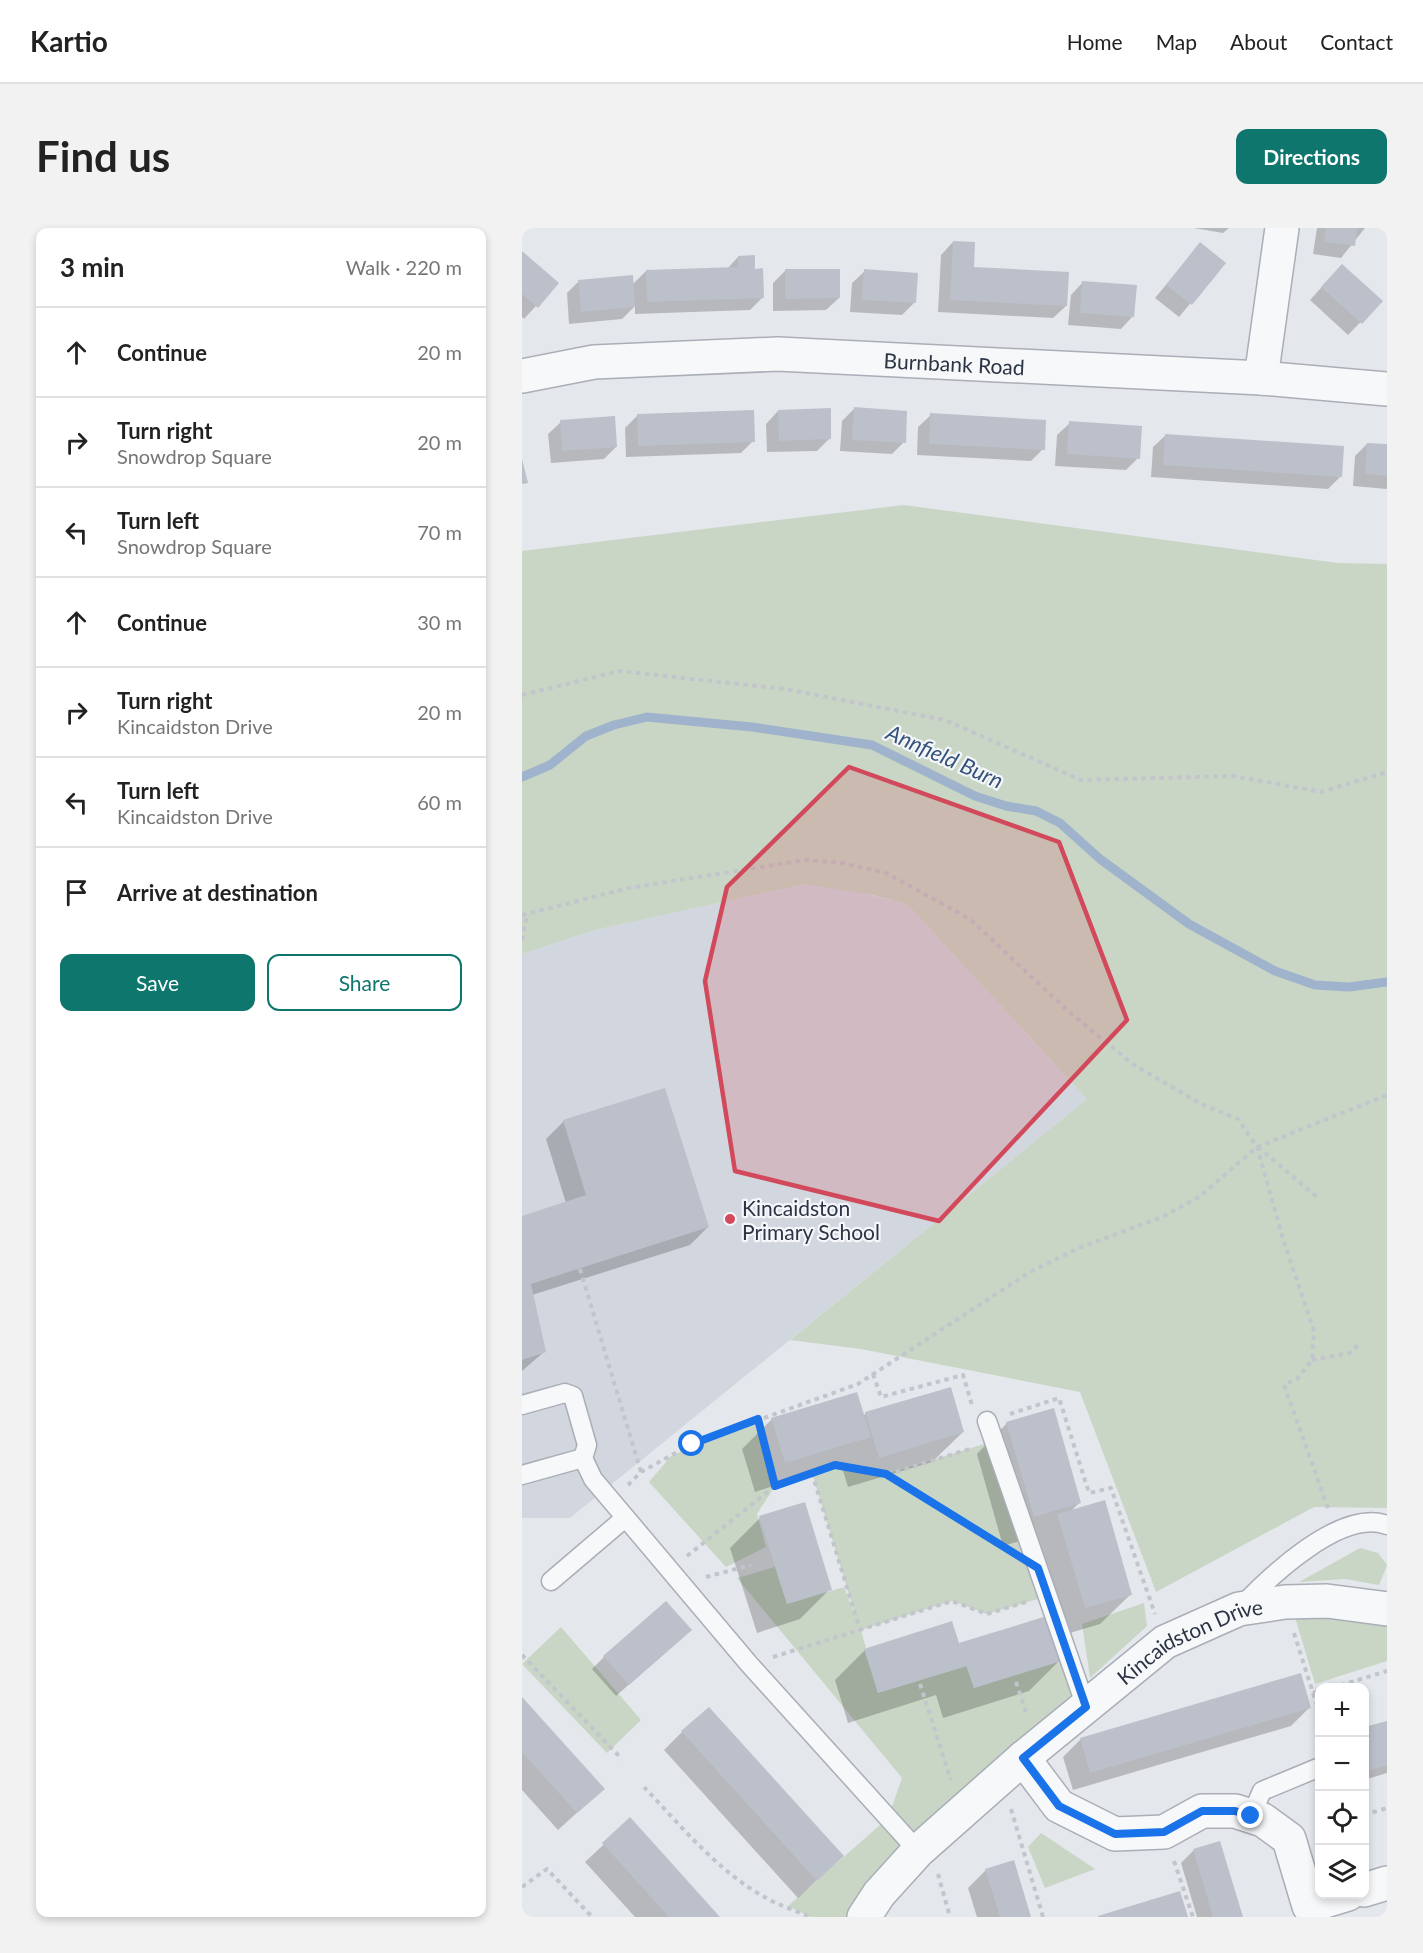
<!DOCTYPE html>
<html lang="en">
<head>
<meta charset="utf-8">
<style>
  :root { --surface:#fff; --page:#f2f2f2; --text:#222; --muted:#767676; --line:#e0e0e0; --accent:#0f766e }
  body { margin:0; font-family:Lato,sans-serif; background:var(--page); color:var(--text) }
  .controls { position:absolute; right:18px; bottom:18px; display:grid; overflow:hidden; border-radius:12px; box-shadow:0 3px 9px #0003 }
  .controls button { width:54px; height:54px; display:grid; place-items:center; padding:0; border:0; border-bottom:2px solid var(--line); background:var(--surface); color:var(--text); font:30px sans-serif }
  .stop { position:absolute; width:18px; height:18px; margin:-14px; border:4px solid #1a73e8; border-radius:50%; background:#fff }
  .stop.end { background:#1a73e8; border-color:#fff; box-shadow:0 2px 6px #0008 }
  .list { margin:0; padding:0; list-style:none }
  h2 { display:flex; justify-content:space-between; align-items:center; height:78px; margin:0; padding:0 24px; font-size:26px }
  h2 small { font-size:20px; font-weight:400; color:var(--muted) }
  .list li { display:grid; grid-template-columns:39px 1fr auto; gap:18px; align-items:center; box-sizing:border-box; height:90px; padding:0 24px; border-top:2px solid var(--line) }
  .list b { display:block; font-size:22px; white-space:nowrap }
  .list p { margin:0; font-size:20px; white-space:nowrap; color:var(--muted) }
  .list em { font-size:20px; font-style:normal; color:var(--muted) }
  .actions { display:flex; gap:12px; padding:18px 24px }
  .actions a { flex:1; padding:14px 0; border:2px solid var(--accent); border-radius:12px; text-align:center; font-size:21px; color:var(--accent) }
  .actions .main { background:var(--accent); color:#fff }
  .icon { flex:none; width:33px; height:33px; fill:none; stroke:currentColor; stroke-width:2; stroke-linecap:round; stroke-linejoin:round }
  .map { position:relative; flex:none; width:865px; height:1689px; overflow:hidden; border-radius:12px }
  header { display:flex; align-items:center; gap:36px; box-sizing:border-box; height:84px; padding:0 30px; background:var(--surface); border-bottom:2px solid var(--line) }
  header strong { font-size:28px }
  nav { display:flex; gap:33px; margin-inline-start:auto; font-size:21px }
  .intro { display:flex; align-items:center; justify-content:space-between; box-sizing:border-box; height:144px; padding:0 36px }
  h1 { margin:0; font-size:42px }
  .button { padding:15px 27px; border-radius:12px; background:var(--accent); color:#fff; font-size:21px; font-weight:700 }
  main { display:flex; gap:36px; padding:0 36px }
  aside { flex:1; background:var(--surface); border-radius:12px; box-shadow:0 3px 9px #0003 }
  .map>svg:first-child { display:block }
  .built { fill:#d2d6de }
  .green { fill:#c9d6c5 }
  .shadow { fill:#0003 }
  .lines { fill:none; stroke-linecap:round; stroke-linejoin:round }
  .stream { stroke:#9fb4cc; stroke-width:9 }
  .building { fill:#bbc0ca }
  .service-casing { stroke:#a9aeb7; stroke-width:21 }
  .minor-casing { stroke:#a9aeb7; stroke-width:36 }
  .tertiary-casing { stroke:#a9aeb7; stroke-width:36 }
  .path { stroke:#c2c5cb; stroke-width:4; stroke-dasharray:4.5 4.5; stroke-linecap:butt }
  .service { stroke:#f7f8fa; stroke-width:18 }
  .minor { stroke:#f7f8fa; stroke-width:33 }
  .tertiary { stroke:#f7f8fa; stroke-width:33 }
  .route { stroke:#1a73e8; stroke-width:8 }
  .marked { fill:#d1495b; fill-opacity:0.2; stroke:#d1495b; stroke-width:4.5; stroke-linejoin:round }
  .poi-dot { fill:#d1495b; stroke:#f4f6f9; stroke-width:2 }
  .labels { text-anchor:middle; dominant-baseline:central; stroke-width:4.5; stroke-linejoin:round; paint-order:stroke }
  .street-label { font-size:21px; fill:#2b3445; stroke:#f4f6f9 }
  .poi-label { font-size:21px; fill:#2b3445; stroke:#f4f6f9; text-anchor:start }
  .water-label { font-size:22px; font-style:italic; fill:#34527a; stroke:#f4f6f9 }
</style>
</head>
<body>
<header>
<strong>Kartio</strong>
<nav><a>Home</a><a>Map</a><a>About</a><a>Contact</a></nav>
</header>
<div class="intro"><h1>Find us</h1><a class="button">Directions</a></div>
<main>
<aside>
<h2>3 min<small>Walk · 220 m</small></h2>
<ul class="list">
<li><svg class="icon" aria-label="ahead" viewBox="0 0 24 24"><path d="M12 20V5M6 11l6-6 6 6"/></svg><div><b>Continue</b></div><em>20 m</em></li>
<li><svg class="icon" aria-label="right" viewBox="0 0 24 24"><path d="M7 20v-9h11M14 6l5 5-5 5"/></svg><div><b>Turn right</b><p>Snowdrop Square</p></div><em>20 m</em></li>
<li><svg class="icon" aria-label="left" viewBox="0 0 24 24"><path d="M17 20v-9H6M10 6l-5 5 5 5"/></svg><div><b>Turn left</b><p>Snowdrop Square</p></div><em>70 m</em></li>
<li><svg class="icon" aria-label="ahead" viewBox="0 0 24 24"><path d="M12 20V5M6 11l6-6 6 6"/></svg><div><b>Continue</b></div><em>30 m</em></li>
<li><svg class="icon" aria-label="right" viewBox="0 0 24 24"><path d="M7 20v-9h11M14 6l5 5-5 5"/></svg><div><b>Turn right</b><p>Kincaidston Drive</p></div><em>20 m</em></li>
<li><svg class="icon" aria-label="left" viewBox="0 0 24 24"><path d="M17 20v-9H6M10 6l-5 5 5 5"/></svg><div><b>Turn left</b><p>Kincaidston Drive</p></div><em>60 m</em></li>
<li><svg class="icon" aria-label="arrive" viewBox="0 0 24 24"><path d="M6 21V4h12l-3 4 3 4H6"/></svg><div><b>Arrive at destination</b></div></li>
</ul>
<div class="actions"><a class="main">Save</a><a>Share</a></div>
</aside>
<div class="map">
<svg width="865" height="1689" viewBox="0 0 865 1689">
  <rect width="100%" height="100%" fill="#e4e7ec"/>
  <path class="built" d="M283,656l37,4 65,16 180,195 -517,419h-48v-564l73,-24z"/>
  <g class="green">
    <path d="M382,277l434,58 49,1v944l-73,-1 -158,85 -76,-200 -219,-43 -71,-9 297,-241 -180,-195 -34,-9 -68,-11 -210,46 -73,24v-403z"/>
    <path d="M236,1191l17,67 -18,28 9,33 -40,20 -77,-85 22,-26z"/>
    <path d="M472,1213l54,155 -61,18 -35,-13 -91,29 17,63 88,-27 8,22 87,-27 25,46 -222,210h-54l-22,-11 100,-88 14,-40 -165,-200 38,-11 12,37 57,-17 12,31 -44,-145 23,-8 51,9z"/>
    <path d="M838,1320l18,5 9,12 -8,20 -34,-6 -46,3z"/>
    <path d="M622,1375l3,23 -57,52 -8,-54z"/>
    <path d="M772,1386l93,7v40l-72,23z"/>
    <path d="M39,1399l80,93 -34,33 -85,-89z"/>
    <path d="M519,1605l54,36 -50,19 -17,-41z"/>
  </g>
  <g class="shadow">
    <path d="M672,0h35l-6,5z"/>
    <path d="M795,0h48l-24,30 -28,-4z"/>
    <path d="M431,14l19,26 94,38 -13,12 -115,-6 3,-57z"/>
    <path d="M678,16l24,19 -45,54 -24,-19z"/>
    <path d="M0,25l35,30 -33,36 -2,-2z"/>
    <path d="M216,29l16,13 8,28 -12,12 -115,4v-8l-13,13 -53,5 -2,-31 12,-12 53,4 14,-14 81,-2z"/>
    <path d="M263,43l54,27 -13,12 -53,1v-28z"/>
    <path d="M343,43l49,32 -12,12 -52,-3 2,-29z"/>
    <path d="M808,50l51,23 -33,34 -38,-35z"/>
    <path d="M561,54l50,34 -12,13 -53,-4 3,-30z"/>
    <path d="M332,181l50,33 -12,12 -52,-3 2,-30z"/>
    <path d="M256,183l52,27 -13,13 -50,1 -1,-28z"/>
    <path d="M116,187l115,26 -12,12 -115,4 -1,-29z"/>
    <path d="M409,187l112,34 -12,12 -114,-6 1,-28z"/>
    <path d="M39,194l55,25 -12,12 -53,4 -3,-29z"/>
    <path d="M548,195l68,35 -12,12 -71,-4 2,-31z"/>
    <path d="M644,207l174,42 -12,12 -177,-12 2,-30z"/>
    <path d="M845,216l20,2v43l-34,-3 2,-30z"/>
    <path d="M42,893l144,106 -18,18 -158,50 13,56 -23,20v-154l44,-14 -20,-64z"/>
    <path d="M344,1185l97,19 -31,30 -84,25 -7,-23 -86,28 -13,-43 30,-30 91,-3z"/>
    <path d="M485,1195l73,79 -10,10 61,82 -31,30 -47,14 7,22 -31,31 -86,27 -7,-23 -88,28 -13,-43 30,-30 93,-5 91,-28 -21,-71 9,-10 -34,10 -26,-92z"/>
    <path d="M238,1290l70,71 -30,30 -43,14 -27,-85z"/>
    <path d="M168,1402l-74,66 -24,-27 12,-12z"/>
    <path d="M0,1472l81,89 -45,41 -36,-40z"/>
    <path d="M787,1480l-18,18 -218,64 -10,-33 18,-18z"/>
    <path d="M865,1494v51l-23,7v-51z"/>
    <path d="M160,1504l160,124 -44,42 -134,-148z"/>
    <path d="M108,1592l88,97h-83l-50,-55z"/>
    <path d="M697,1615l23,74h-45l-16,-54 12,-12z"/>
    <path d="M464,1642l43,47h-52l-9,-29z"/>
  </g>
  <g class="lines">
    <path class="stream" d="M0,549l28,-12 36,-29 28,-11 33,-8 105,10 120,18 103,51 31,10 30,5 24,12 40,36 89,65 86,47 40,14 34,2 38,-5"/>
  </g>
  <g class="building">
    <path d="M804,0h31l-2,18 -31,-4z"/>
    <path d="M431,13l22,1 -1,25 95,5 -2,34 -117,-6z"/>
    <path d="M678,14l26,21 -34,42 -26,-20z"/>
    <path d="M0,23l37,32 -21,25 -16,-14z"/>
    <path d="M233,27v14l8,-1 1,30 -117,4 -1,-32 92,-3v-11z"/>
    <path d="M820,36l41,37 -21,23 -41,-37z"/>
    <path d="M263,41h55v29l-55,1z"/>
    <path d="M342,41l54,4 -2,30 -54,-3z"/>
    <path d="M111,47l2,32 -54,5 -3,-32z"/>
    <path d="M560,53l55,4 -3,32 -54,-4z"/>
    <path d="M332,179l53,4 -1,32 -54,-3z"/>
    <path d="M309,180v31l-52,2 -1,-31z"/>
    <path d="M232,182l1,32 -117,4 -1,-32z"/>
    <path d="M408,185l116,7 -1,30 -116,-6z"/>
    <path d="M93,188l2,31 -55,4 -2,-31z"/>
    <path d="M547,193l73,5 -2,33 -73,-5z"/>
    <path d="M643,206l179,12 -2,31 -179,-12z"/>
    <path d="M845,215l20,1v32l-22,-2z"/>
    <path d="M0,231l6,24 -6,1z"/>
    <path d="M143,860l44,139 -178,57 15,68 -24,8v-144l64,-21 -23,-75z"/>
    <path d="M429,1159l13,45 -85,26 -14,-46z"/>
    <path d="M335,1164l14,45 -86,26 -14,-45z"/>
    <path d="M532,1180l27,95 -47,14 -28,-95z"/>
    <path d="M583,1272l27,95 -47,13 -28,-94z"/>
    <path d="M283,1274l27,88 -45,14 -28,-88z"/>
    <path d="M144,1373l26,29 -63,55 -26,-29z"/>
    <path d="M525,1388l14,45 -87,27 -7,-22 -89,27 -14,-44 88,-28 7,22z"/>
    <path d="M779,1445l10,35 -221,65 -10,-35z"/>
    <path d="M0,1469l83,92 -28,24 -55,-61z"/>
    <path d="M187,1479l135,149 -27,25 -136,-150z"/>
    <path d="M865,1493v44l-23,7v-45z"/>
    <path d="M108,1589l90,100h-51l-67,-74z"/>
    <path d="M698,1613l23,76h-30l-20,-68z"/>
    <path d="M492,1632l17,57h-31l-15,-48z"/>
    <path d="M658,1663l8,26h-90v-1z"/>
  </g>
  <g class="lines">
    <defs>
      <g id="service">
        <path d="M0,1177l43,-12 8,3 14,49 -4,13 10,21 156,185 169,187"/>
        <path d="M465,1193l99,286"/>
        <path d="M0,1247l61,-17"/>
        <path d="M29,1353l74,-63"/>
        <path d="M718,1380c29,-31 101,-100 147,-83"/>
        <path d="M729,1588l11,-25 58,-24"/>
      </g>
      <g id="minor">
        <path d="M739,150l21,-150"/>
        <path d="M501,1530l36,48 56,28 49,-2 38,-21h33l28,9 26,19 20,67 39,-12"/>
        <path d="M842,1662l23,-7"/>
      </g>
      <g id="tertiary">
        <path id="s1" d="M0,148l72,-14 184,-8 483,24 126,11"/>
        <path id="s2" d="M342,1689l15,-23 39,-43 105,-93 142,-116 74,-33 46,-7 42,-1 60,8"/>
      </g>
    </defs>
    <use href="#service" class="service-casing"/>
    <use href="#minor" class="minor-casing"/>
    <use href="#tertiary" class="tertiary-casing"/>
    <g class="path">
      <path d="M0,467l97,-24 166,18 160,31 136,60 153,-4 87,16 66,-20"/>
      <path d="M0,687l107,-27 176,-28 37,3 44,10 84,46 99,93 65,53 67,39 37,15 19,28 27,95 30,89 -2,29 -15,19 -13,6 45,126"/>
      <path d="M0,712l5,-26"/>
      <path d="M736,919l60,51"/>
      <path d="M58,1041l61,203"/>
      <path d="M790,1132l38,-7 8,-8"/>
      <path d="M351,1146l8,23 82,-22 9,30"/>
      <path d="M488,1186l49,-16 30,95 22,-5 44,126"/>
      <path d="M290,1245l48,157"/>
      <path d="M364,1247l119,73"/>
      <path d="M106,1257l13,-13 51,-28 166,-60 172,-112 49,-24 83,-31 37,-20 58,-50 130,-52"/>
      <path d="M253,1258l60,-21 51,10 87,-27"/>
      <path d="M165,1328l88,-70 -17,-67"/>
      <path d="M184,1349l45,-12"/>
      <path d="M772,1405l26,82"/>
      <path d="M0,1427l100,104"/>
      <path d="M251,1429l179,-56 35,13 39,-12"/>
      <path d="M494,1454l11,33"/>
      <path d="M398,1456l31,96"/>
      <path d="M810,1460l55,-17"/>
      <path d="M791,1465l7,-2"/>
      <path d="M122,1559c39,41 79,91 132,116 11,5 23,9 34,14"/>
      <path d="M489,1581l32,108"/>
      <path d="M842,1587l23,-7"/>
      <path d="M652,1633l19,56"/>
      <path d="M416,1646l12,43"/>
      <path d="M0,1659l25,-18 45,48"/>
    </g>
    <use href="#service" class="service"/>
    <use href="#minor" class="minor"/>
    <use href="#tertiary" class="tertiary"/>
  </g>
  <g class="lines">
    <path class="route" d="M170,1216l66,-25 17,67 60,-21 51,9 152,94 48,139 -63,51 36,48 56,28 49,-2 38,-21h33l16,5"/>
  </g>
  <path class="marked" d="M327,539l210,75 68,178 -188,201 -204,-50 -30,-190 22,-94z"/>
  <circle class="poi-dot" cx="208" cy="991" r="6"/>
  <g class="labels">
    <g class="street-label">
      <text stroke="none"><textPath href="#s1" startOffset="434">Burnbank Road</textPath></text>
      <text stroke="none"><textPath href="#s2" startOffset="432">Kincaidston Drive</textPath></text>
    </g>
    <g class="poi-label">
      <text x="220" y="979">Kincaidston<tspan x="220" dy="24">Primary School</tspan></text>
    </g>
    <g class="water-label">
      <text transform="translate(423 528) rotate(24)">Annfield Burn</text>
    </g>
  </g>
</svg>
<div class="controls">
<button>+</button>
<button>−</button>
<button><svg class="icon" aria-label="locate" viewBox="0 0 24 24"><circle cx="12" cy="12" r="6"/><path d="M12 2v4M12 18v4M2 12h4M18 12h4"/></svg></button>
<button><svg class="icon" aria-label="layers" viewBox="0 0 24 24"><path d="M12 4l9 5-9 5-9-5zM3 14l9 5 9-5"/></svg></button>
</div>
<div class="stop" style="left:170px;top:1216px"></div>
<div class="stop end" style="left:729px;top:1588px"></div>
</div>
</main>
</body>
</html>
